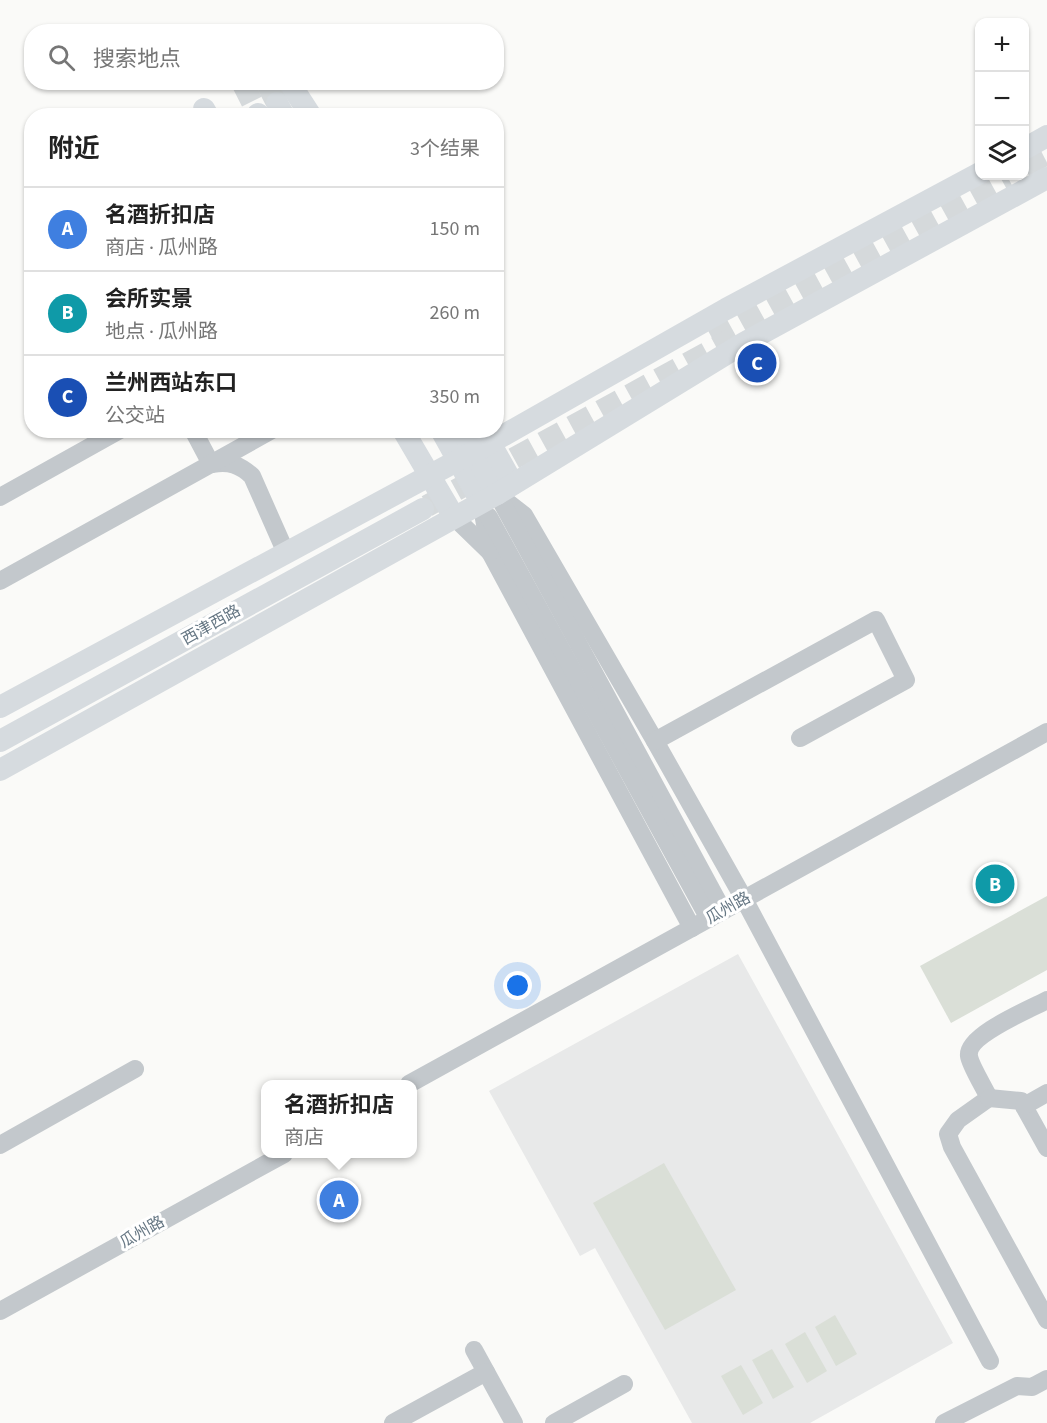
<!DOCTYPE html>
<html lang="zh">
<head>
<meta charset="utf-8">
<style>
  :root { --surface:#fff; --page:#f6f6f6; --text:#222; --muted:#767676; --line:#e0e0e0; --accent:#0f766e }
  body { margin:0; font-family:"Source Sans 3","Noto Sans SC",sans-serif; background:var(--page); color:var(--text) }
  .controls { position:absolute; right:18px; top:18px; display:grid; overflow:hidden; border-radius:12px; box-shadow:0 2px 4px #0004 }
  .controls button { width:54px; height:54px; display:grid; place-items:center; padding:0; border:0; border-bottom:2px solid var(--line); background:var(--surface); color:var(--text); font:30px sans-serif }
  .you { position:absolute; left:518px; top:986px; width:21px; height:21px; margin:-15px; border:4px solid #fff; border-radius:50%; background:#1a73e8; box-shadow:0 0 0 9px #1a73e833 }
  .badge { display:grid; place-items:center; width:39px; height:39px; border-radius:50%; background:var(--accent); color:#fff; font-size:20px; font-weight:700 }
  .pin { position:absolute; translate:-50% -50%; border:3px solid #fff; box-shadow:0 2px 6px #0006 }
  .popup { position:absolute; left:261px; top:1080px; width:156px; height:78px; box-sizing:border-box; display:grid; place-content:center; border-radius:12px; background:var(--surface); filter:drop-shadow(0 2px 4px #0005); font-size:20px; white-space:nowrap; color:var(--muted) }
  .popup b { font-size:22px; color:var(--text) }
  .popup::after { content:''; position:absolute; left:50%; top:100%; margin-left:-12px; border:12px solid transparent; border-top-color:var(--surface) }
  .list { margin:0; padding:0; list-style:none }
  h2 { display:flex; justify-content:space-between; align-items:center; height:78px; margin:0; padding:0 24px; font-size:26px }
  h2 small { font-size:20px; font-weight:400; color:var(--muted) }
  .list li { display:grid; grid-template-columns:39px 1fr auto; gap:18px; align-items:center; box-sizing:border-box; height:84px; padding:0 24px; border-top:2px solid var(--line) }
  .list b { display:block; font-size:22px; white-space:nowrap }
  .list p { margin:0; font-size:20px; white-space:nowrap; color:var(--muted) }
  .list em { font-size:20px; font-style:normal; color:var(--muted) }
  .icon { flex:none; width:33px; height:33px; fill:none; stroke:currentColor; stroke-width:2; stroke-linecap:round; stroke-linejoin:round }
  .map { position:relative; flex:none; width:1047px; height:1423px; overflow:hidden }
  .search { position:absolute; background:var(--surface); box-shadow:0 2px 4px #0004; left:24px; top:24px; width:480px; height:66px; display:flex; align-items:center; gap:15px; box-sizing:border-box; padding:0 21px; border-radius:24px; color:var(--muted); font-size:22px }
  .panel { position:absolute; background:var(--surface); box-shadow:0 2px 4px #0004; left:24px; top:108px; width:480px; height:330px; border-radius:24px }
  .map>svg:first-child { display:block }
  .built { fill:#e8e9e9 }
  .green { fill:#dadfd7 }
  .lines { fill:none; stroke-linecap:round; stroke-linejoin:round }
  .major-tunnel { stroke:#d5d9db; stroke-width:22; stroke-dasharray:22 11; stroke-linecap:butt }
  .minor { stroke:#c3c8cc; stroke-width:18 }
  .major { stroke:#d6dbdf; stroke-width:22 }
  .labels { text-anchor:middle; dominant-baseline:central; stroke-width:6; stroke-linejoin:round; paint-order:stroke }
  .street-label { font-size:16px; fill:#657683; stroke:#fff }
</style>
</head>
<body>
<div class="map">
<svg width="1047" height="1423" viewBox="0 0 1047 1423">
  <rect width="100%" height="100%" fill="#fafaf8"/>
  <path class="built" d="M738,954l215,389 -143,80h-118l-97,-175 -15,8 -91,-165z"/>
  <g class="green">
    <path d="M1047,896v74l-96,53 -31,-57z"/>
    <path d="M664,1163l72,127 -71,40 -72,-127z"/>
    <path d="M835,1315l22,39 -21,12 -21,-39z"/>
    <path d="M805,1332l22,39 -20,12 -22,-39z"/>
    <path d="M772,1349l22,38 -21,12 -21,-39z"/>
    <path d="M741,1365l22,38 -20,12 -22,-39z"/>
  </g>
  <g class="lines">
    <g class="major-tunnel">
      <path d="M242,82l16,32"/>
      <path d="M266,82l11,21"/>
      <path d="M1024,166l23,-12"/>
      <path d="M712,338l295,-162"/>
      <path d="M427,506l305,-167"/>
    </g>
    <g class="minor">
      <path d="M193,430l18,34"/>
      <path d="M213,464c16,-3 27,1 39,12l34,77"/>
      <path d="M497,494l27,21 131,226 89,158 246,462"/>
      <path d="M0,497l120,-67"/>
      <path d="M501,501l222,410"/>
      <path d="M481,502l9,50 202,376"/>
      <path d="M454,517l36,35"/>
      <path d="M489,517l220,402"/>
      <path d="M0,581l272,-151"/>
      <path d="M655,741l221,-121 30,60 -106,58"/>
      <path d="M1047,1000c-16,9 -81,35 -78,56 1,9 16,33 20,42l-31,22 -10,14 4,13 95,173"/>
      <path d="M409,1084l638,-352"/>
      <path d="M989,1098l32,3 26,47"/>
      <path d="M1024,1106l23,-13"/>
      <path d="M0,1145l135,-76"/>
      <path d="M0,1311l284,-157"/>
      <path d="M474,1350l40,73"/>
      <path d="M393,1423l93,-51"/>
      <path d="M554,1423l70,-39"/>
      <path d="M944,1423l73,-37 15,1 15,-8"/>
    </g>
    <g class="major">
      <path d="M289,82l22,34"/>
      <path d="M277,103l7,13"/>
      <path d="M204,109l4,7"/>
      <path d="M258,114l1,2"/>
      <path d="M1024,149l23,-13"/>
      <path d="M403,430l51,87"/>
      <path d="M441,430l40,72"/>
      <path d="M462,430l35,64"/>
      <path d="M483,430l30,54"/>
      <path d="M0,707l490,-264 236,-134 254,-136"/>
      <path d="M0,741l423,-232"/>
      <path d="M0,770l497,-276 247,-151 303,-165"/>
    </g>
  </g>
  <g class="labels">
    <g class="street-label">
      <text transform="translate(211 625) rotate(-29)">西津西路</text>
      <text transform="translate(728 908) rotate(-29)">瓜州路</text>
      <text transform="translate(142 1232) rotate(-29)">瓜州路</text>
    </g>
  </g>
</svg>
<div class="controls">
<button>+</button>
<button>−</button>
<button><svg class="icon" aria-label="layers" viewBox="0 0 24 24"><path d="M12 4l9 5-9 5-9-5zM3 14l9 5 9-5"/></svg></button>
</div>
<div class="you"></div>
<div class="pin badge" style="left:339px;top:1200px;background:#3f7fe0">A</div>
<div class="popup"><b>名酒折扣店</b>商店</div>
<div class="pin badge" style="left:995px;top:884px;background:#0f9aa8">B</div>
<div class="pin badge" style="left:757px;top:363px;background:#1a4fb4">C</div>
<div class="search"><svg class="icon" aria-label="search" viewBox="0 0 24 24"><circle cx="10" cy="10" r="6"/><path d="M15 15l6 6"/></svg>搜索地点</div>
<section class="panel">
<h2>附近<small>3个结果</small></h2>
<ul class="list">
<li><span class="badge" style="background:#3f7fe0">A</span><div><b>名酒折扣店</b><p>商店 · 瓜州路</p></div><em>150 m</em></li>
<li><span class="badge" style="background:#0f9aa8">B</span><div><b>会所实景</b><p>地点 · 瓜州路</p></div><em>260 m</em></li>
<li><span class="badge" style="background:#1a4fb4">C</span><div><b>兰州西站东口</b><p>公交站</p></div><em>350 m</em></li>
</ul>
</section>
</div>
</body>
</html>
